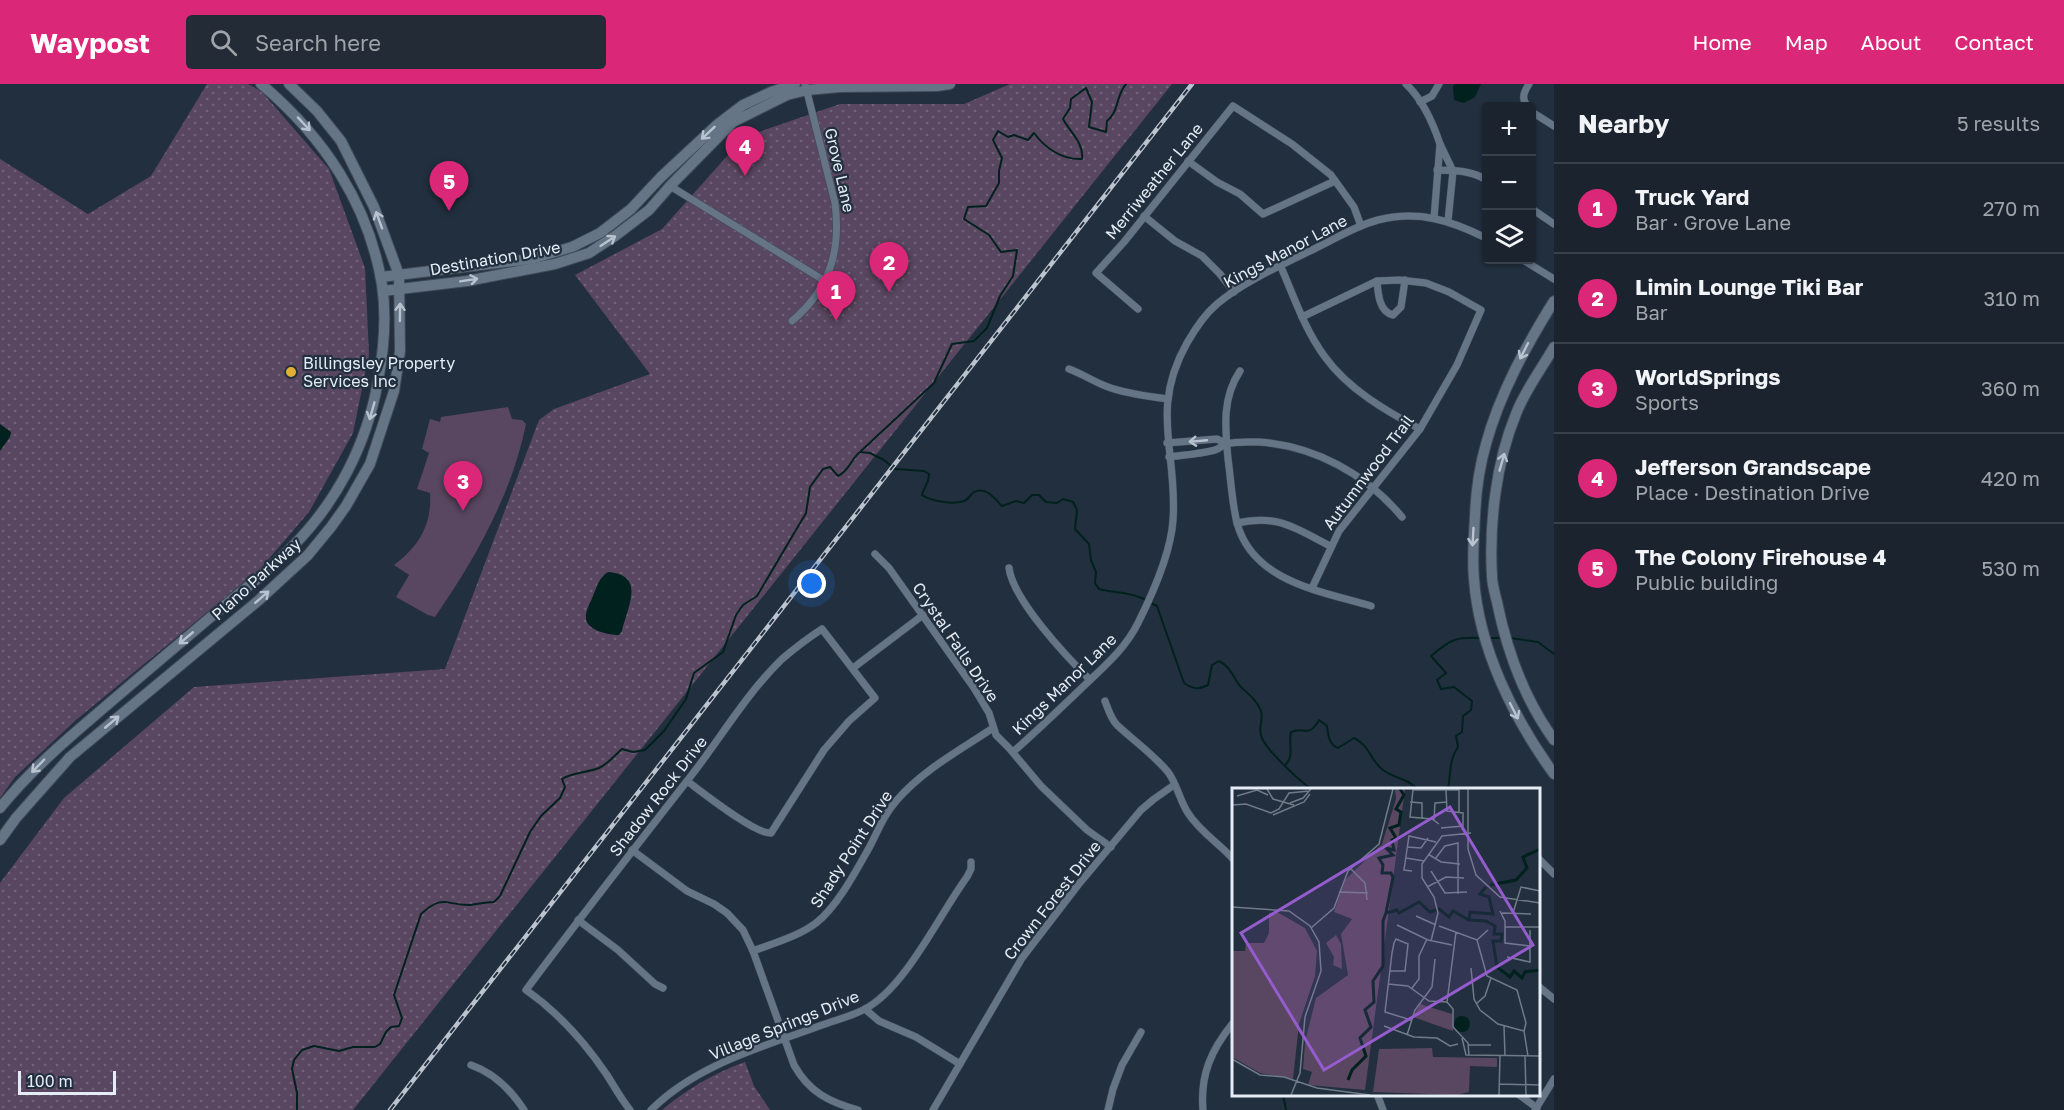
<!DOCTYPE html>
<html lang="en">
<head>
<meta charset="utf-8">
<style>
  :root { --surface:#1a232e; --page:#232b36; --text:#f1f3f6; --muted:#9fa4aa; --line:#38404a; --accent:#db2777 }
  body { margin:0; font-family:"Golos Text",sans-serif; background:var(--page); color:var(--text) }
  .controls { position:absolute; right:18px; top:18px; display:grid; overflow:hidden; border-radius:6px; box-shadow:0 2px 4px #0004 }
  .controls button { width:54px; height:54px; display:grid; place-items:center; padding:0; border:0; border-bottom:2px solid var(--line); background:var(--surface); color:var(--text); font:30px sans-serif }
  .scale { position:absolute; left:18px; bottom:15px; width:98px; box-sizing:border-box; padding-left:6px; border:3px solid #e4edf6; border-top:0; font-size:16px; line-height:21px; white-space:nowrap; color:#e4edf6; -webkit-text-stroke:4px #222f3e; paint-order:stroke }
  .you { position:absolute; left:812px; top:500px; width:21px; height:21px; margin:-15px; border:4px solid #fff; border-radius:50%; background:#1a73e8; box-shadow:0 0 0 9px #1a73e833 }
  .badge { display:grid; place-items:center; width:39px; height:39px; border-radius:50%; background:var(--accent); color:#fff; font-size:20px; font-weight:700 }
  .pin { position:absolute; translate:-50% -50px; filter:drop-shadow(0 2px 3px #0008) }
  .pin::after { content:''; position:absolute; top:32px; width:21px; height:18px; background:inherit; clip-path:polygon(0 0,100% 0,50% 100%) }
  .list { margin:0; padding:0; list-style:none }
  h2 { display:flex; justify-content:space-between; align-items:center; height:78px; margin:0; padding:0 24px; font-size:26px }
  h2 small { font-size:20px; font-weight:400; color:var(--muted) }
  .list li { display:grid; grid-template-columns:39px 1fr auto; gap:18px; align-items:center; box-sizing:border-box; height:90px; padding:0 24px; border-top:2px solid var(--line) }
  .list b { display:block; font-size:22px; white-space:nowrap }
  .list p { margin:0; font-size:20px; white-space:nowrap; color:var(--muted) }
  .list em { font-size:20px; font-style:normal; color:var(--muted) }
  .icon { flex:none; width:33px; height:33px; fill:none; stroke:currentColor; stroke-width:2; stroke-linecap:round; stroke-linejoin:round }
  .map { position:relative; flex:none; width:1554px; height:1026px; overflow:hidden }
  header { display:flex; align-items:center; gap:36px; box-sizing:border-box; height:84px; padding:0 30px; background:var(--accent); color:#fff }
  header strong { font-size:28px }
  nav { display:flex; gap:33px; margin-inline-start:auto; font-size:21px }
  .search { width:420px; height:54px; background:var(--page); display:flex; align-items:center; gap:15px; box-sizing:border-box; padding:0 21px; border-radius:6px; color:var(--muted); font-size:22px }
  main { display:flex }
  aside { flex:1; background:var(--surface) }
  .map>svg:first-child { display:block }
  .grass { fill:url(#grass-dots) }
  .garden { fill:#594660 }
  .water { fill:#00211d }
  .lines { fill:none; stroke-linecap:round; stroke-linejoin:round }
  .stream { stroke:#00211d; stroke-width:2 }
  .street-casing { stroke:#3e4a57; stroke-width:8 }
  .secondary-casing { stroke:#3e4a57; stroke-width:12 }
  .street { stroke:#657586; stroke-width:7 }
  .secondary { stroke:#657586; stroke-width:10 }
  .rail-casing { stroke:#bac3ce; stroke-width:4.5 }
  .rail { stroke:#222f3e; stroke-width:2; stroke-dasharray:7; stroke-linecap:butt }
  .oneway { stroke:#b8c3cf }
  .poi-dot { fill:#e2af34; stroke:#222f3e; stroke-width:2 }
  .labels { text-anchor:middle; dominant-baseline:central; stroke-width:4.5; stroke-linejoin:round; paint-order:stroke }
  .street-label { font-size:16px; fill:#e4edf6; stroke:#222f3e }
  .poi-label { font-size:16px; fill:#e4edf6; stroke:#222f3e; text-anchor:start }
  .inset-river { fill:none; stroke:#00211d; stroke-width:3 }
  .inset-road { fill:none; stroke:#707b88; stroke-width:1.5 }
  .view { fill:#955ccd; fill-opacity:0.15; stroke:#955ccd; stroke-width:3 }
  .inset-edge { fill:none; stroke:#e4edf6; stroke-width:3 }
</style>
</head>
<body>
<header>
<strong>Waypost</strong>
<div class="search"><svg class="icon" aria-label="search" viewBox="0 0 24 24"><circle cx="10" cy="10" r="6"/><path d="M15 15l6 6"/></svg>Search here</div>
<nav><a>Home</a><a>Map</a><a>About</a><a>Contact</a></nav>
</header>
<main>
<div class="map">
<svg width="1554" height="1026" viewBox="0 0 1554 1026">
  <defs>
    <pattern id="grass-dots" width="8" height="8" patternUnits="userSpaceOnUse" patternTransform="scale(1.5)"><rect width="8" height="8" fill="#594660"/><path d="M2 2h.1M6 6h.1" fill="none" stroke="#716177" stroke-width="1.8" stroke-linecap="round"/></pattern>
  </defs>
  <rect width="100%" height="100%" fill="#222f3e"/>
  <g class="grass">
    <path d="M207,0h41l14,8 67,77 36,99 4,86 -16,79 -44,79 -48,56 -185,152 -61,57 -15,21v-639l88,55 63,-38z"/>
    <path d="M1010,0h162l-819,1026h-353v-227l64,-85 130,-111 251,-18 94,-249 15,-11 96,-35 -75,-99 87,-46 82,-92 96,-33h124z"/>
    <path d="M745,978l9,24 16,24h-108c25,-21 52,-37 83,-48z"/>
  </g>
  <path class="garden" d="M508,323l4,12 10,1 4,4c-14,70 -51,135 -91,193l-7,-2 -32,-18 13,-22 -15,-10c25,-19 38,-40 36,-72l-13,-4 12,-36 -7,-4 8,-30 10,3 1,-5z"/>
  <g class="water">
    <path d="M1455,0h26l-6,13 -11,6 -10,-3 -1,-14z"/>
    <path d="M0,340l11,8 -1,5 -10,14z"/>
    <path d="M608,488c38,3 20,34 14,59l-3,4c-10,0 -31,-4 -33,-16 -1,-8 4,-16 7,-23 4,-10 6,-18 15,-24z"/>
  </g>
  <g class="lines">
    <g class="stream">
      <path d="M861,367l73,-68 18,-39 22,-3 13,-13 13,-32 13,-20 4,-26 -16,2 -12,-17 -25,-16 4,-12 18,-1 13,-23v-12l3,-13 -9,-18 5,-9 10,6 6,-2 14,5 6,-7c11,15 28,27 48,26 2,-16 -12,-27 -19,-40l7,-11 1,-9 15,-11 6,14 -3,25 17,5 1,-11c12,-9 9,-26 19,-37"/>
      <path d="M1151,519l6,3 27,77c9,6 14,7 24,2l4,-20 7,-4c11,5 14,16 21,25 8,8 17,14 21,25 3,9 -4,18 1,27 6,14 37,42 49,51"/>
      <path d="M1489,554h13"/>
      <path d="M1510,554l28,4 16,12"/>
      <path d="M1285,681c10,-8 3,-22 6,-33 14,-6 17,7 28,-12l8,6c1,9 2,19 11,22l16,-10c17,9 15,21 29,32 10,8 27,9 34,19"/>
      <path d="M1448,705c3,-16 1,-30 10,-42l-2,-11 6,-4 1,-16 8,-6 1,-9 -18,-14 -13,2 -4,-9 9,-7 -15,-17c20,-17 24,-19 50,-18"/>
      <path d="M1283,1010l3,16"/>
      <path d="M297,1026v-17l-5,-24 2,-9 8,-10 12,-4 25,5 14,-4h22l5,-3 6,-12 5,-5 8,-1 3,-8 -8,-23 27,-81c22,-20 24,-9 49,-9 8,-1 16,-3 24,-3l6,-6 30,-64 11,-16 19,-18 5,-11 -3,-8c10,-7 25,-6 37,-11 9,-4 16,-13 23,-19l11,3 12,-2 19,-19 22,-32 8,-26 29,-21 13,-37 7,-10 14,-9 49,-83 4,-26 13,-18 7,-2 8,9c11,-5 13,-17 22,-24l10,1 14,7 11,9 29,2 5,3c0,9 -5,13 -7,21 8,6 32,10 42,6 4,-1 6,-6 10,-9 12,-6 21,7 28,14l14,-5 8,2 8,-8h7l7,7 11,1 6,-4 10,3 4,8 -2,19 14,15 2,16 5,12 -1,11 4,6c15,4 33,3 47,11"/>
    </g>
    <defs>
      <g id="street">
        <path d="M1406,0c16,15 27,39 34,60"/>
        <path d="M1420,18l12,-6 7,-12"/>
        <path d="M1527,22c-6,-8 -3,-14 2,-22"/>
        <path d="M1532,28l22,14"/>
        <path d="M1188,77l29,21 23,12 23,20 72,-33"/>
        <path d="M1437,86c17,1 35,0 49,10"/>
        <path d="M670,102l155,95"/>
        <path d="M1532,125l22,15"/>
        <path d="M1144,132l31,25 27,15 18,18 14,18"/>
        <path d="M1434,134l6,-74 13,27 -5,50"/>
        <path d="M1523,176l31,19"/>
        <path d="M1281,183c13,30 24,63 44,90 23,32 61,54 95,72"/>
        <path d="M1377,197c1,12 2,31 16,34l8,-8 4,-27"/>
        <path d="M1138,225l-42,-36 28,-31 109,-136 59,38 39,31 23,32 7,19"/>
        <path d="M1302,233l75,-36 22,-1 27,3 23,9 32,18 -24,55 -37,64 -81,102 -27,57"/>
        <path d="M792,237c38,-32 49,-70 43,-118l-30,-119"/>
        <path d="M1069,285c14,5 25,13 39,18 19,7 39,9 60,12"/>
        <path d="M1240,287c-18,27 -15,56 -12,88 3,21 4,44 9,64 16,59 84,68 134,83"/>
        <path d="M1167,359l50,-4 10,5"/>
        <path d="M1169,373c15,-2 31,-3 46,-7 4,-1 7,-5 12,-6 9,-3 22,-2 32,-2 56,4 107,32 143,75"/>
        <path d="M1237,439c41,-9 58,5 93,23"/>
        <path d="M875,470l14,14 85,120 15,25 7,22 13,13 32,38 46,44 24,17"/>
        <path d="M1009,484c4,32 58,89 81,112"/>
        <path d="M853,584l70,-53"/>
        <path d="M1105,617c3,8 6,18 12,24 17,16 36,29 51,47 9,12 12,29 20,41 12,19 31,30 45,46"/>
        <path d="M1013,668c26,-23 51,-47 76,-71 19,-18 37,-34 49,-58 15,-30 33,-70 35,-103 5,-67 -24,-110 14,-177 8,-14 18,-29 30,-39 27,-23 71,-42 103,-58 18,-9 38,-21 58,-26 40,-10 72,0 108,18"/>
        <path d="M632,766l55,41 27,13 13,9 16,17 10,21 41,114c15,27 35,37 64,45"/>
        <path d="M1538,774l16,16"/>
        <path d="M578,836l40,30 37,34 8,4"/>
        <path d="M753,867c21,-8 46,-15 63,-28 21,-16 40,-52 53,-75 9,-17 15,-34 28,-48 26,-30 63,-50 96,-72"/>
        <path d="M1538,902l16,13"/>
        <path d="M865,925l14,12 37,16 44,27"/>
        <path d="M471,981c23,8 40,25 53,45"/>
        <path d="M1377,1010l6,16"/>
        <path d="M1518,1010l19,14"/>
        <path d="M630,1026c-9,-11 -16,-24 -23,-35 -23,-34 -48,-62 -81,-85 53,-71 107,-140 161,-209 32,-40 58,-86 95,-122 13,-11 26,-21 40,-30l53,69 -26,23 -25,29 -53,83c-15,2 -69,-41 -84,-52"/>
        <path d="M651,1026c46,-46 112,-63 171,-85 14,-5 30,-9 43,-16 41,-22 74,-94 102,-132l4,-8v-7"/>
        <path d="M933,1026l89,-152 56,-73 63,-75 13,-11 20,-14"/>
        <path d="M1108,1026l5,-21 9,-24 19,-33"/>
        <path d="M1203,1026c-3,-35 8,-60 30,-87"/>
        <path d="M1535,1026l19,-31"/>
      </g>
      <g id="secondary">
        <path d="M381,193l150,-18 41,-12 28,-14 31,-24 30,-32 57,-53 25,-19 28,-13 24,-8"/>
        <path d="M383,207l84,-10 88,-17 34,-11 26,-17 34,-26 21,-24 63,-64 54,-27 20,-5 33,-3 97,-1 13,-2"/>
        <path d="M1554,217c-28,45 -54,92 -68,143 -7,24 -10,47 -11,72 -1,21 -3,42 -1,63 5,70 40,140 80,195"/>
        <path d="M1554,263c-12,21 -30,45 -38,67 -20,48 -27,110 -24,162 0,8 3,18 5,26 10,49 28,98 57,138"/>
        <path d="M0,724c24,-30 49,-53 78,-78 44,-38 89,-76 134,-114 27,-23 56,-44 80,-69 45,-45 75,-103 86,-166 6,-32 9,-63 4,-96 -13,-81 -59,-149 -121,-201"/>
        <path d="M0,756l16,-22 54,-61 189,-157 49,-45 23,-28 15,-21 24,-42 24,-73 6,-40 -1,-76 -25,-68 -33,-66 -24,-30 -28,-27"/>
      </g>
    </defs>
    <use href="#street" class="street-casing"/>
    <use href="#secondary" class="secondary-casing"/>
    <use href="#street" class="street"/>
    <use href="#secondary" class="secondary"/>
    <defs>
      <path id="rail" d="M390,1026l802,-1026"/>
    </defs>
    <use href="#rail" class="rail-casing"/>
    <use href="#rail" class="rail"/>
  </g>
  <defs><path id="oneway-shaft" d="M-6 0H5M1.5-3L5.5 0L1.5 3" fill="none" stroke-width="1.6" stroke-linecap="round" stroke-linejoin="round" transform="scale(1.5)"/></defs>
  <g class="oneway">
    <use href="#oneway-shaft" transform="translate(304 40) rotate(47)"/>
    <use href="#oneway-shaft" transform="translate(708 49) rotate(137)"/>
    <use href="#oneway-shaft" transform="translate(379 136) rotate(-110)"/>
    <use href="#oneway-shaft" transform="translate(608 157) rotate(-33)"/>
    <use href="#oneway-shaft" transform="translate(469 196) rotate(-9)"/>
    <use href="#oneway-shaft" transform="translate(400 228) rotate(-89)"/>
    <use href="#oneway-shaft" transform="translate(1524 267) rotate(117)"/>
    <use href="#oneway-shaft" transform="translate(372 327) rotate(106)"/>
    <use href="#oneway-shaft" transform="translate(1198 357) rotate(175)"/>
    <use href="#oneway-shaft" transform="translate(1502 378) rotate(-74)"/>
    <use href="#oneway-shaft" transform="translate(1473 453) rotate(93)"/>
    <use href="#oneway-shaft" transform="translate(262 513) rotate(-41)"/>
    <use href="#oneway-shaft" transform="translate(186 554) rotate(140)"/>
    <use href="#oneway-shaft" transform="translate(1514 627) rotate(63)"/>
    <use href="#oneway-shaft" transform="translate(112 638) rotate(-40)"/>
    <use href="#oneway-shaft" transform="translate(38 682) rotate(134)"/>
  </g>
  <circle class="poi-dot" cx="291" cy="288" r="6"/>
  <g class="labels">
    <g class="street-label">
      <text transform="translate(840 86) rotate(77)">Grove Lane</text>
      <text transform="translate(1154 97) rotate(-51)">Merriweather Lane</text>
      <text transform="translate(1285 167) rotate(-28)">Kings Manor Lane</text>
      <text transform="translate(495 174) rotate(-10)">Destination Drive</text>
      <text transform="translate(1368 388) rotate(-53)">Autumnwood Trail</text>
      <text transform="translate(256 495) rotate(-42)">Plano Parkway</text>
      <text transform="translate(956 558) rotate(56)">Crystal Falls Drive</text>
      <text transform="translate(1064 600) rotate(-44)">Kings Manor Lane</text>
      <text transform="translate(658 712) rotate(-52)">Shadow Rock Drive</text>
      <text transform="translate(851 765) rotate(-57)">Shady Point Drive</text>
      <text transform="translate(1052 816) rotate(-52)">Crown Forest Drive</text>
      <text transform="translate(784 941) rotate(-22)">Village Springs Drive</text>
    </g>
    <g class="poi-label">
      <text x="303" y="279">Billingsley Property<tspan x="303" dy="18">Services Inc</tspan></text>
    </g>
  </g>
  <g transform="translate(1232 704)">
    <rect width="308" height="308" fill="#222f3e"/>
    <path d="M163,1h10l-40,301 -57,-5 4,-13 -9,-3 2,-27 11,-44 32,-23 -7,-41 11,-15 -18,-7 11,-32 37,-36 14,-45zM45,124l28,16 12,23 -2,25 -16,48 -6,55 -33,-6 -28,-16v-106h13l1,-8h18l5,-10v-20zM188,216l32,10 1,17 -40,-14zM200,260l1,9 64,1v9l-27,-1 -1,26 -13,3 -83,-3 6,-43z" fill="#594660"/>
    <path d="M104,147l5,9 1,25 -9,-4 1,-8 -8,-14z" fill="#594660"/>
    <path d="M222 236a8 8 0 1 1 16 0a8 8 0 1 1-16 0Z" fill="#00211d"/>
    <path class="inset-river" d="M258,97l26,-5 11,-12 -4,-11 17,-8M154,125l7,-36 -2,-4h-9l1,-8 -4,-7 14,-3 -7,-7 8,2 -2,-10 4,-2 -6,-10 9,-3 2,-13 -5,-3 8,-14 -4,-6M237,132l1,-8 23,2 -4,-17 -9,-3 6,-7M116,292l4,-10 14,-14 -6,-18 11,-11 -6,-17 9,-8 -1,-21 10,-15v-45l3,-8 11,-3 2,3 20,-11 11,10 9,-3 10,8 4,-6 16,9 17,1 9,5 -1,8h8l-1,7h-8l4,26 13,10 4,-6 8,7 3,-6 15,-2"/>
    <path class="inset-road" d="M35,1l6,10 21,6M236,1v60l8,26 24,22 40,6M5,8l20,-6 11,5M178,14l12,1v15M58,15l13,-5 8,-9M0,17l14,-1 25,9 8,-4 10,-16 20,-2M41,27l31,-13 6,-8M202,32l1,-17 12,-1M207,36l-7,-5 -22,-2 3,-27h46v23M209,40l22,-2v-13l-16,-2 -1,-21M175,59l14,1 7,-10M196,66l13,8 19,2M174,70l18,3M203,71l10,-13 13,-3v51M117,79l16,16 2,17M180,83l-8,-1 5,-34 27,6M199,83l14,22 22,-1M195,99l19,-10 18,1M107,104l29,1M0,119l57,4 21,15 9,16 2,29 -16,46 -5,56 -9,22M268,123l5,10v22l25,3M270,125l29,1M281,125l8,-26 19,4M184,128l20,9M165,137l31,15 24,5M207,138l38,14 11,-10M273,139h35M79,140l23,-20 14,-37 31,-27 14,-55M245,152l10,36 30,14 9,33 -2,8M199,153l7,-28 -4,-16 -12,-19v-14l20,-28 29,-3M275,169l23,5v-32M239,180l3,31 6,11 18,14 26,7 4,25M158,183h15l3,-27 -12,-5 -2,4 -2,10 -7,59 26,8M156,196l20,2 21,15 18,1M180,200l7,-9v-23l8,-17M215,214l9,-70M215,214l6,7v18l15,16 1,12M244,216l9,-8 6,-18M152,238l30,11 23,1 13,8 8,-2M272,238l1,30M175,247l8,-25 17,-23 3,-28M230,250l4,17 74,1M236,257h23M293,268l1,39M0,271l28,16 24,2 33,11 53,7M268,296l40,1M267,307l1,-39"/>
    <path class="view" d="M218,19l83,138 -209,125 -83,-137z"/>
    <rect width="308" height="308" class="inset-edge"/>
  </g>
</svg>
<div class="controls">
<button>+</button>
<button>−</button>
<button><svg class="icon" aria-label="layers" viewBox="0 0 24 24"><path d="M12 4l9 5-9 5-9-5zM3 14l9 5 9-5"/></svg></button>
</div>
<div class="scale">100 m</div>
<div class="you"></div>
<div class="pin badge" style="left:836px;top:237px">1</div>
<div class="pin badge" style="left:889px;top:208px">2</div>
<div class="pin badge" style="left:463px;top:427px">3</div>
<div class="pin badge" style="left:745px;top:92px">4</div>
<div class="pin badge" style="left:449px;top:127px">5</div>
</div>
<aside>
<h2>Nearby<small>5 results</small></h2>
<ul class="list">
<li><span class="badge">1</span><div><b>Truck Yard</b><p>Bar · Grove Lane</p></div><em>270 m</em></li>
<li><span class="badge">2</span><div><b>Limin Lounge Tiki Bar</b><p>Bar</p></div><em>310 m</em></li>
<li><span class="badge">3</span><div><b>WorldSprings</b><p>Sports</p></div><em>360 m</em></li>
<li><span class="badge">4</span><div><b>Jefferson Grandscape</b><p>Place · Destination Drive</p></div><em>420 m</em></li>
<li><span class="badge">5</span><div><b>The Colony Firehouse 4</b><p>Public building</p></div><em>530 m</em></li>
</ul>
</aside>
</main>
</body>
</html>
